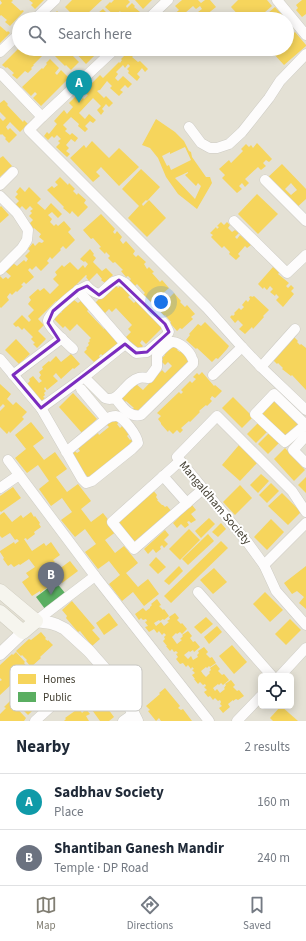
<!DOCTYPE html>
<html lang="en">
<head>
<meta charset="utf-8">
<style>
  :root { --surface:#fff; --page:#f2f2f3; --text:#1f2937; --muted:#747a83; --line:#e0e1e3; --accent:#817e73 }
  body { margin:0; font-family:"Source Sans 3",sans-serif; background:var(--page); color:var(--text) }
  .controls { position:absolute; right:12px; bottom:12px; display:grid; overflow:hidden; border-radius:6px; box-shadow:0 2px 10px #0003 }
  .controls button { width:36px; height:36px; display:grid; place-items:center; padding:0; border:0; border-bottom:1px solid var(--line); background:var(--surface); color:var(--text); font:20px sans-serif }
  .you { position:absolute; left:161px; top:302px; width:14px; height:14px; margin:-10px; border:3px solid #fff; border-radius:50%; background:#1a73e8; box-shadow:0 0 0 6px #1a73e833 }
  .badge { display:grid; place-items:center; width:26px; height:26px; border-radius:50%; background:var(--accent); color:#fff; font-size:13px; font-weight:700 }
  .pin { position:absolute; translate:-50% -33px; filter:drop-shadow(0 1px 2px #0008) }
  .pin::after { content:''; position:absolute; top:21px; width:14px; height:12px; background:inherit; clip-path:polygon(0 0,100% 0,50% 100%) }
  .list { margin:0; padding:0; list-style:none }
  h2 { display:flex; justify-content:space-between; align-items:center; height:52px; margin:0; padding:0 16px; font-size:17px }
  h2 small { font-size:13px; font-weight:400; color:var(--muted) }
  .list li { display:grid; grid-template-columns:26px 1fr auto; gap:12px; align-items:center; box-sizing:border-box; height:56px; padding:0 16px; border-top:1px solid var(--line) }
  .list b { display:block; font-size:15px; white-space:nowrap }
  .list p { margin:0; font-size:13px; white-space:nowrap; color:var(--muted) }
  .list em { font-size:13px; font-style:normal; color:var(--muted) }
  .icon { flex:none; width:22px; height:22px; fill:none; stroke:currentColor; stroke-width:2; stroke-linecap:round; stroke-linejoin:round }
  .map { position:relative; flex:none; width:306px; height:721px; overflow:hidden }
  .search { position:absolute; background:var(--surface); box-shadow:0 2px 10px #0003; left:12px; right:12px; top:12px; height:44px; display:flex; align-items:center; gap:10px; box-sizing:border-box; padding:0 14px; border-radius:22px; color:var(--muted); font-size:15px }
  .sheet { height:164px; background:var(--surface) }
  nav { display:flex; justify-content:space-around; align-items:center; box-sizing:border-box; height:56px; border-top:1px solid var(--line); background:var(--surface); font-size:11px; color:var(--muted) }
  nav a { display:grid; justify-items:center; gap:2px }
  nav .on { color:var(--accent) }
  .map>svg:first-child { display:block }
  .residential { fill:#e4e1d5; fill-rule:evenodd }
  .homes { fill:#f6d55c; fill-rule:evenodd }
  .public { fill:#5aae61 }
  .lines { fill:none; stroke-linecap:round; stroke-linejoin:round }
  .minor-casing { stroke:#ceccc5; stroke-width:11 }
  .tertiary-casing { stroke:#ceccc5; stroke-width:13 }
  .secondary-casing { stroke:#cfccbe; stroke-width:15 }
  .minor { stroke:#fdfcfc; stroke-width:10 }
  .tertiary { stroke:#fdfcfc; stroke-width:12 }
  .secondary { stroke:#f6f5ee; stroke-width:14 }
  .marked { fill:none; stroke:#7b2cbf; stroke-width:3; stroke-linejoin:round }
  .labels { text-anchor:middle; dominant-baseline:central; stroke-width:4; stroke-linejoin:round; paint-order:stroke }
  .street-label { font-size:12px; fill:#454134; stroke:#fff }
  .key { fill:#fff; stroke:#c7c6c2; stroke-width:1 }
  .key-label { font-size:11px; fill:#454134 }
</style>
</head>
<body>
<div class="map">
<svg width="306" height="721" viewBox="0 0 306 721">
  <rect width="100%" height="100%" fill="#f0eee8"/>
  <path class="residential" d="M0,0h306v721h-306zM19,19h268v30h-268zM261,676h30v30h-30z"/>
  <g class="homes">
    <path d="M0,0h12l1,1 -2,1 10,9 1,-1 2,1 -14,15 -5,-4 2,-2 -6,-5 -1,1v-11l2,-2z"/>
    <path d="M29,0h15l-9,9 -4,-4 2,-2z"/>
    <path d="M72,0h30l-15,14 -1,-1 -6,6 -3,-2 -1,1 -11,-11z"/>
    <path d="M114,0h14l2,2 -4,4 1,2 5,-5 3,3 -1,1 6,5 -9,7h-14l5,-5 -2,-3 -5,5 -10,-9 5,-5 1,1z"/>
    <path d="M135,0h17l-9,9z"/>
    <path d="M182,0h16l3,3 4,-3h5l6,7 -10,8 2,2 -3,2 -7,-7 4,-3 -2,-3 -4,3 -3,-3 -8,7 5,6h-21l10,-9 -4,-4z"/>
    <path d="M238,0h29l5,6 -15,13h-15l-11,-12z"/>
    <path d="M302,0h4v14l-4,3 -6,-7 2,-2 -2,-3z"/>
    <path d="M275,7l11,12h-25z"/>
    <path d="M103,9l5,5 -1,1 4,4h-16l4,-4 -1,-2z"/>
    <path d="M57,11l8,8h-15z"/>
    <path d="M0,26l7,6 1,-1 2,2 -10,10z"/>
    <path d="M295,32l11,13v1l-22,19 -12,-13 4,-3h11v-9z"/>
    <path d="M18,49h15l4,4 1,-1 4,4 -9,9h1l-3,3 1,1 -4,4 -3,-2 -8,8 -5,-4 2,-2 -7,-6 -1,1 -4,-3z"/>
    <path d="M63,49l1,1 2,-1h35l-15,15 -13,-14 -3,3 9,9 -8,8 -5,-5 -1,1 -10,-10z"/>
    <path d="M127,49h8l3,3 -3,4 -1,-1 -2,2 6,5 2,-1 8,8 -3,3 -3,-4 -5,6 3,3 -3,4 -9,-8 1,-2 -2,-2 3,-3 -2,-2 -3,4 -2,-3 -7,7 2,2 -3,4 3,3 5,-5 9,8 -4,4 -3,-3 -5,5 3,2 -4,4 -9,-8 2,-2 -5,-5 -7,9h-1l-2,1 7,7 2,-2 7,7 -4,4 -3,-3 -4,5 2,2 -3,4 -4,-5 4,-4 -8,-8 -14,15 6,6 4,-5 7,6 -3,3 -3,-2 -5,5 3,3 -3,3 -7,-6 1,-2 -8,-7 -8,8 4,4 -2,2 5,4 2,-2 6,5 -3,4 -4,-3 -5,6 3,3 -3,3 4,3 -3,3 -11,-10 4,-4 -2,-2 3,-2 -4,-4 -3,3 -2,-2 -4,4 -4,-4 3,-4 2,2 8,-10 -3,-3 10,-11 3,4 6,-7 -4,-4 7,-7 4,5 3,-3 1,1 4,-4 -2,-1 5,-6 -2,-2 11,-11 3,3 16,-16 1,1 2,-3 -1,-1 6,-6 -2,-2z"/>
    <path d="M50,59l9,9 -4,5 2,2 4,-5 8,8 -28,28 -8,-8 4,-4 -2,-2 -4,4 -9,-9 20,-19 1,1 4,-5 -1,-1z"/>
    <path d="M4,100l4,4 -1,1 16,17 1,-2 4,4 -8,8 -10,-10 -4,5 2,3 2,-2 7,7 -8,8 -4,-4 1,-1 -4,-4 -1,1 -1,-1v-16l3,3 3,-3 -6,-6v-9z"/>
    <path d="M156,119l19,13 9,9 5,10 2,1 1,5 14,20h4l2,6 -15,26 -19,-15 -12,-17 -8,-19 -8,-10 -8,-3zM185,147l6,13 -20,10 -2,-5 -2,1 -5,-10 8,-4v2zM188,172v1l-3,2 11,11 2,-3 3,3 -6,13 -20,-21z"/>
    <path d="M92,141l17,17 10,-10 20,19 -20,19 -18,-19 -5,5 4,4 -7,6 -23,-24 14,-13 2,3z"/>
    <path d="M257,143l15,16 -3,3 -3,-2 -3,3 3,3 -5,4 -3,-3 -13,12 4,4 -4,4 -3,-4 -3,3 3,3 -5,4 -15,-15 3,-3 -6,-6 10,-9 2,3 12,-12 -2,-2 5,-5 3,3 2,-2 2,3z"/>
    <path d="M3,156l9,10 -12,11v-19z"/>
    <path d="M282,164l24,25v10l-12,11 -28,-31zM291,183l6,7 -6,5 -6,-6z"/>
    <path d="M141,169l19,18 -13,14 -1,-1 -4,4 1,2 6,-6 17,18 -19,19 -19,-19 11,-12 -17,-17z"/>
    <path d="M60,177l8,8 1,-2 6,6 -2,2 4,4 1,-2 8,7 -2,3 4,4 -10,10 -6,-6 -2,3 -7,-6 1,-1 -17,-17 5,-4 2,2 4,-3 -3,-3z"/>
    <path d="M20,187l5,5 4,-5 12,12 -4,4 8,7 6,-7 11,11 -4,4 -6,-6 -4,3 4,4 -2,3 4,4 2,-2 2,2 6,-5 7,8 -3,3 7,8 -9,9 -3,-3 -3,3 1,1 -9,9 -2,-2 -3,4 2,2 -8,8 -5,-5 -4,4 -2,-2 -2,2 6,7 -8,7 -2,-2 -3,3 2,1 -6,6 -1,-1 -4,4 -2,-2 -3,4 2,3 -8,8 -1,-1v-31l3,3 3,-2 2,2 3,-3 -6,-5 8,-8 4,3 7,-6 2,2 2,-3 -3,-3 5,-5 -2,-2 5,-6 2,3 4,-4 3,1 2,-2 -5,-4 2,-3 -7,-6 -1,1 -4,-5 4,-4 -4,-4 3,-3 -2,-2 3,-2 -3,-3 -4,4 -4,-4 -3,3 -4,-4 4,-4 -4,-4 3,-3 -2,-2z"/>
    <path d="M257,194l21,20 -20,20 -20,-20z"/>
    <path d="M1,206l8,9 -9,8v-16z"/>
    <path d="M101,214l14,15 -2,3 2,2 2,-3 5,6 -2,3 3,4 3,-3 9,10 -2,3 3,3 2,-2 8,7 -2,2 3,5 2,-2 5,5 -2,1 8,9 2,-2 7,8 -18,16 -8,-9 2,-2 -8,-9 -2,2 -6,-5 2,-2 -3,-3 -2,1 -5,-6 2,-1 -8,-8 -2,1 -5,-5 2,-2 -4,-4 -1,2 -6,-6 2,-1 -8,-9 -2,1 -8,-9z"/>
    <path d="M221,222l3,3 3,-3 3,3 -2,3 4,4 3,-2 4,3 -4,4 2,2 3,-4 11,10 -4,3 -2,-2 -7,8 2,2 -4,4 -7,-6 1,-2 -6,-6 -2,2 -11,-11 2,-2 -3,-2 6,-6 1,2 2,-2 -2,-1z"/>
    <path d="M90,249l4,5 -1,1 3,3 -3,4 9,9 4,-3 7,7 -8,8 -4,-3 1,-1 -5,-6 -8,8 -3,-4 1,-1 -1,-1 -28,28 -2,-2 -18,18 6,6 -6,6 8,8 -9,9 -4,-4 2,-1 -4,-4 2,-2 -9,-9 -2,2 -4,-4 -2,1 -3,-3 9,-9 7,7 2,-2 -3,-4 6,-6 -6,-6 3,-4 -2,-3 9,-8 2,2 4,-3 6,6 9,-9 -6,-6 4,-4 -2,-3 7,-7 2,2 6,-5 8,8 5,-5 2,3 3,-4 -3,-3 -1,1 -4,-3z"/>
    <path d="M273,267l7,5 -2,2 11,9 -3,3 2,2 3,-3 3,3 -3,3 3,3 -11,13 -7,-7 3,-3 -3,-3 -1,2 -5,-4 3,-3 -3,-3 -3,4 -3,-3 -1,2 -5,-5z"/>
    <path d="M122,284l9,10 -3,3 6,6 3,-3 26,27 -17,17 -4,-4 -2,3 3,3 -5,5 -13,-13 6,-6 -3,-3 4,-4 -16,-17 -4,4 -3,-3 -6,6 -10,-10 16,-16 7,-4 2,3z"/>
    <path d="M174,293l7,8 -1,1 5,5 2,-2 8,9 -4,3 2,2 -11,10 -2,-1 -3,3 -7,-8 1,-1 -6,-7 -2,2 -6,-7 3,-4 -2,-2 10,-9 2,2z"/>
    <path d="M251,296l1,1 2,-1 15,14 -6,6 1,1 -11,12 -1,-2 -7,7 -6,-5 4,-4 -5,-5 -3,3 -5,-6 2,-2 1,1 2,-2 -1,-1 5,-5 2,2 3,-3 -2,-2 4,-5 2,2 2,-3 -1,-2z"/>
    <path d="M74,300l4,3 4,-3 8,8 -3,3 17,18 3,-3 14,15 -17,16 -3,-3 -2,2 2,3 -5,5 -12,-12 3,-3 -1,-1 3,-3 -1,-2 2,-2 -1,-1 2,-2 -14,-14 -7,7 -5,-5 -2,2 -10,-10 5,-6 1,2 3,-2 -2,-2 8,-8 2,2z"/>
    <path d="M205,322l24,24 -2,3 -9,10 -2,-1 -4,4 -15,-14 -1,1 -10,-9 4,-5 -1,-1 9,-10 3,2z"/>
    <path d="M294,337l4,4 -1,1 3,3 1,-1 5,4v42l-14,-15 -1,1 -9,-7 1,-1 -5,-5 -1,1 -4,-4z"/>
    <path d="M16,339l14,15 -11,10 -14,-14z"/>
    <path d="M174,343l5,5 -2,2 3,2 1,-1 10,9 -53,55 -6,-6 2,-1 -8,-7 -1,1 -4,-4 10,-10 1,1 4,-5 7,6 19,-20 3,3 7,-7 -4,-4 -3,3 -4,-4 2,-1 -1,-2 3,-3 -1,-1z"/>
    <path d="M71,354l9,10 -6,5 -1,-1 -12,11 -5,-6 -3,3 5,5 -11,9 -2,-3 -1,2 2,2 -2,2 1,2 -2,2 2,1 -4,3 -14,-17 3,-3 -1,-2 4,-3 6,7 3,-2 -3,-3 2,-3 -2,-3 4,-3 -1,-2 7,-6 1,1 6,-6 5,6z"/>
    <path d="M202,372l12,14 1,-1 7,6 -7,7 -3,-2 -2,3 2,2 -5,5 -1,-1 -7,6 1,1 -10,10 -1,-1 -8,7 2,2 -3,3 -3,-3 -4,4 -4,-4 -1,2 -7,-8v-1l-3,-4 3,-3 -4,-3 22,-21 2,2 2,-2 -2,-2 9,-9 2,2 4,-4 -3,-2 4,-4 2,2z"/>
    <path d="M0,384l11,10 -4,5 6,6 3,-3 11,10 -5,5 2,2 -14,14 -1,-2 -2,3 -7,-7v-16l5,-5 -2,-2 -3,3z"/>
    <path d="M73,393l24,26 -15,14 -23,-26z"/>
    <path d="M274,396l28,28 -15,15 -28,-27z"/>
    <path d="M233,397l20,20 -11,11 -20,-20z"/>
    <path d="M116,418l4,4 -3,2 3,4 3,-3 6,9 -2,2 3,4 3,-2 3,4 -9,7 -1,-2 -3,3 2,2 -35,28 -20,-25 5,-4 2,2 3,-2 -2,-3 20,-15 1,2 10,-8 -2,-2z"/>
    <path d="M31,422l13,16 -11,8 11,14 11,-8 12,17 -11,8 11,15 11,-8 13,17 -10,8 10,13 12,-9 14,18 -12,9 10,13 9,-7 14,17 -12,10 12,14 10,-8 11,15 -15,12 -11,-14 -11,9 -13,-17 11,-9 -11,-14 -11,8 -13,-17 11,-8 -11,-15 -10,8 -14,-17 11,-8 -10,-14 -11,8 -12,-17 10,-8 -11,-16 -11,8 -12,-15 11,-9 -11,-14z"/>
    <path d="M259,422l9,9 -12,12 -9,-9z"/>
    <path d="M269,433l10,10 -11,11 -10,-10z"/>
    <path d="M239,445l19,17 -18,19 -18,-16z"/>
    <path d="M285,448l20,22 -11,11 -20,-22z"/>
    <path d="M261,474l8,7 -11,12 -8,-8z"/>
    <path d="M306,477v16l-8,-8z"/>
    <path d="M271,483l8,8 -12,12 -8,-8z"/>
    <path d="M240,485l12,13 -17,17 -12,-13z"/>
    <path d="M13,487l8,11 -20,14 -1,-1v-15z"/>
    <path d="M152,489l5,6 -1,2 2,3h-1l5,5h1l2,2 2,-1 6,7 -36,31 -21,-22z"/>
    <path d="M282,493l19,19 -13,13 -20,-19z"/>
    <path d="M192,505l4,5 -5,4 5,6 -5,3 -2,-2 -2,1 2,3 -4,3 -4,-4 -4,4 -4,-5 6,-6v-1z"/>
    <path d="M4,512l8,10 9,-7 2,3 8,-6 3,5 1,-1 5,7 -1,1 2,3 -7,5 1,2 -8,6 -1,-2 -2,1 8,12 12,-8 2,3 5,-4 9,13 -7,5 2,2 -8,5 -1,-2 -2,1 11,15 -7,4 1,1 -9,7v-2l-8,5 -10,-14 7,-5 -3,-4 9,-6 -6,-8 -9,6 -1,-1 -5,3 -3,-3 -3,2 -5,-7 1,-1 -4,-6v-1l14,-9 1,2 4,-3 -2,-2 -2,1 -5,-7 -8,5 -2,-2v-21z"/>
    <path d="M209,518l6,6 -14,14 -6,-7z"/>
    <path d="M271,519l13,13 -17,18 -13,-13z"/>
    <path d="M221,523l5,6 -8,8 -6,-5z"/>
    <path d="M189,529l11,11 -20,20 -11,-11z"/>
    <path d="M165,530l4,5 -5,5 4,4 -4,4 -2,-3 -2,2 1,2 -5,4 -3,-4 -5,5 -4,-5z"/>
    <path d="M208,534l6,7 -26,24 -6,-6z"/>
    <path d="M221,541l7,7 -57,55 -7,-7z"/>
    <path d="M156,557l10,10 -8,7 -9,-9z"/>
    <path d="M70,561l8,10 -16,12 -8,-10z"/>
    <path d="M179,566l4,5 -14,14 -5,-4z"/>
    <path d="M306,566v43l-7,-6 5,-6 -7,-6 -5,3 -8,-11z"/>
    <path d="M214,568l13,14 -14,12 -13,-14z"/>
    <path d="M265,592l18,18 -13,12 -17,-18z"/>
    <path d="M157,599l4,6 -2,1 4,4 1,-1 5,7 -5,4 -1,-1 -3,2 -1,-1 -5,3 2,3 5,-4 3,4 5,-4 -2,-1 3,-2 -1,-2 6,-4 4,5 -2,2 4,4 1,-1 5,6 -5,5 -2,-2 -3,2 -1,-1 -4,4 5,7 5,-4 -2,-1 3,-3 -1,-1 6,-4 4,5 -2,2 3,4 2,-1 5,6 -6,5 -1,-2 -3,2 -1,-1 -5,4 4,4 3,-3 2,4 5,-3 -1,-2 2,-2 -1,-2 6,-4 4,5 -2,2 4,4 2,-1 4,6 -6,4 -1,-1 -2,2 -1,-1 -5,4 2,3 3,3 4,-4 -1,-1 2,-2 -1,-2 6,-4 4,5 -2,2 4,4 2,-1 5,6 -6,5 -2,-2 -2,2 -1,-1 -5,4 2,3 2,-2 3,4 5,-4 -1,-1 2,-3 -1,-1 6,-4 4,5 -2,2 4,4 2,-1 5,6 -6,4 -2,-1 -3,2v-1l-5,4 2,3 -7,6 -4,-5 3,-2 -2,-2 1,-2 -1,-2 -2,1 -3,-3 -2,2 -3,-4 -2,1 -4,-5 3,-2 -3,-3 2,-1 -1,-2 -2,1 -3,-3 -2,2 -4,-5h1l-3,-4 3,-2 -3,-3 2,-1 -2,-2 -1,2 -3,-4 -2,2 -3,-4 -3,1 -4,-5 2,-2 -2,-3 2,-1 -2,-2 -2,1 -2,-3 -2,2 -4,-5h1l-4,-5 2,-2 -1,-2 2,-2 -2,-2 -2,2 -3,-4 -2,2 -3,-4 -5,3 -4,-5 3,-1 -3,-4 2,-1 -1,-2 -3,1 -2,-2 -2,2 -4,-6 8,-6 3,3 4,-3v-1l2,-2 -1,-1z"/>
    <path d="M72,601l23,27 -3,2 8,9 -8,7 -12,-15 -2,1 -12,-14 1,-2 -5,-6z"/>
    <path d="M109,613l9,12 -14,10 -8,-12z"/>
    <path d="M206,617l7,7 -12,10 -7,-7z"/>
    <path d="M290,619l11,11 -15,15 -11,-11z"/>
    <path d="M217,626l5,6 -13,12 -5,-7z"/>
    <path d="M41,632l5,6 -1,1 3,2v-1l5,5 -13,12 1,1 -10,9 -5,-6 1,-1 -5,-5 -1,1 -5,-5 13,-12 2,1z"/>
    <path d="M232,645l15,17 -13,12 -15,-18z"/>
    <path d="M16,652l9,10 -1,1 4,5 -9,9 -3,-3 -5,5 3,3 -14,13v-14l2,-1 -2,-2v-13l12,-11 1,1z"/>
    <path d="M47,666l16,17 -6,6 -1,-1 -5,5 1,1 -4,4 -3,-4 -4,4 4,3 -5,5 -1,-2 -11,11 -16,-16 6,-6 2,2 6,-6 -2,-2 3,-3 4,4 4,-4 -3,-4 3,-3 2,2 5,-6 -1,-1z"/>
    <path d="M165,688l15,18 -2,2 3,2 2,-1 9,12h-31l-2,-3 -3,3 -8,-10 2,-1 -4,-4 14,-12 -1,-1z"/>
    <path d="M99,697l15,20 -5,4h-9l-13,-18 6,-5 2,2z"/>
    <path d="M10,701l16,17 -2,3h-24v-7l6,-6 -2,-1z"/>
    <path d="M281,706l17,15h-25l-3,-3z"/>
    <path d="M79,708l3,5 4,-4 4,5 -4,2 3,5h-25l2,-2 -1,-1z"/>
  </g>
  <path class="public" d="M56,582l9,11 -20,16 -9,-12z"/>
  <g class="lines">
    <defs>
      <g id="minor">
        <path d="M277,0l29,35"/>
        <path d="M35,19l20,-19"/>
        <path d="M148,19l20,-19"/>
        <path d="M115,49l-73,68 -13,13 178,178 35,39 19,20 45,43"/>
        <path d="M0,52l19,-18"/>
        <path d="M0,73l42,44"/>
        <path d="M189,127l12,16 9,5h7l12,-4 13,-12 27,-34 11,-17 26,-27"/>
        <path d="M265,180l41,41"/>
        <path d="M0,185l13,-13"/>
        <path d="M0,196l17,17 11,17 -1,10 -5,8 -22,22"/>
        <path d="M234,221l53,52 19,-18"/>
        <path d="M78,290l47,54"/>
        <path d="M0,359l41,49 41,71 4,4 6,-2 40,-32 6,-6c-1,-8 -15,-27 -22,-27 -4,0 -7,1 -10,3l-40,33"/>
        <path d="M261,367l34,-38"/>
        <path d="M13,375l49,-37"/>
        <path d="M213,375l29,-28"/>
        <path d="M84,377l21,21c14,6 20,-17 34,-20 3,-1 7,0 10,0l8,-11v-12c4,-4 9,-11 15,-13 7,-1 18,10 20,16 2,3 1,3 1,6l-52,51c-12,3 -19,-9 -26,-17"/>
        <path d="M81,389l25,30"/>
        <path d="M41,408l43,-31 41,-33 11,9 11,-1 19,-16 3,-4 -4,-8 -40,-41 -6,-3 -6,2 -13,12c-5,-1 -9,-3 -13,-8 -2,1 -6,3 -8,4 -6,4 -32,25 -31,31 0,6 20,23 25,28"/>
        <path d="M306,425l-32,-31 -19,20 30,28 19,-16h2"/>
        <path d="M306,436l-13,14 13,13"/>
        <path d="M8,460l87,116 114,145"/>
        <path d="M180,461l-68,61 22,27 69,-60"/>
        <path d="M163,476l24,27"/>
        <path d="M0,488l19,-13"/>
        <path d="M306,512l-14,-21 -75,-75 -40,41 71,86 16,22 12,26 30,34"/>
        <path d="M264,565l42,-42"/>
        <path d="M198,592l74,84"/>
        <path d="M36,621l59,-45"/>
        <path d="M280,676l26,-28"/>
        <path d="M35,721l33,-30"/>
        <path d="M123,721l10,-7"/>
        <path d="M237,721l24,-25"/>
      </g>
      <g id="tertiary">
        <path d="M36,621l15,2 6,2 8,4 24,22 22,25 15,23 11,22"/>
        <path d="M0,654l23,-22"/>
      </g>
      <path id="secondary" d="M0,591l36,30 -13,11 -23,-20"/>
    </defs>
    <use href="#minor" class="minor-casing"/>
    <use href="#tertiary" class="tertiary-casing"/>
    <use href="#secondary" class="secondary-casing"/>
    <use href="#minor" class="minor"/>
    <use href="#tertiary" class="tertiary"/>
    <use href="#secondary" class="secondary"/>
  </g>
  <path class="marked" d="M119,280l46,44 4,8 -22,20 -11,1 -11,-9 -84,64 -28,-33 46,-35 -11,-17 5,-12 25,-21 9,-4 12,9z"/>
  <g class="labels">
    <g class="street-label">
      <text transform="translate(215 503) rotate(50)">Mangaldham Society</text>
    </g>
  </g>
  <rect x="10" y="665" width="132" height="46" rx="6" class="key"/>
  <rect x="18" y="674" width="18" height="10" fill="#f6d55c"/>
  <rect x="18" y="692" width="18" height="10" fill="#5aae61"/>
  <g class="key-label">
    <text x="43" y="683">Homes</text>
    <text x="43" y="701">Public</text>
  </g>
</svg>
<div class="controls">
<button><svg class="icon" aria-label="locate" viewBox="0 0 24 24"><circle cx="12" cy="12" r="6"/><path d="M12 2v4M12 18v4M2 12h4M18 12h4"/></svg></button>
</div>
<div class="you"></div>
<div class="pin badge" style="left:79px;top:103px;background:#0f9aa8">A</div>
<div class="pin badge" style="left:51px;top:595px;background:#6b7280">B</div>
<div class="search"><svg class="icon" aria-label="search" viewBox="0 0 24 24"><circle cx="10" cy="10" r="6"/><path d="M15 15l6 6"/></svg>Search here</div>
</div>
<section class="sheet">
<h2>Nearby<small>2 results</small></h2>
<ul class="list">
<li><span class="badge" style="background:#0f9aa8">A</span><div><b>Sadbhav Society</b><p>Place</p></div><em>160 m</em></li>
<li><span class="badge" style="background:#6b7280">B</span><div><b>Shantiban Ganesh Mandir</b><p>Temple · DP Road</p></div><em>240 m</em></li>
</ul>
</section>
<nav>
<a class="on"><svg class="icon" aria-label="map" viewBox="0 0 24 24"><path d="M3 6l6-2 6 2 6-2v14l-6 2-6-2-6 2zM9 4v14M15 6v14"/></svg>Map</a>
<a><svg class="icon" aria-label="directions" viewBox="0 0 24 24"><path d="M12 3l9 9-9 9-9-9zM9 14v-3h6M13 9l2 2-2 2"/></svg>Directions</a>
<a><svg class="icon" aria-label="saved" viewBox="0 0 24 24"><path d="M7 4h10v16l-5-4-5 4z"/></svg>Saved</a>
</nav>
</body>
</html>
